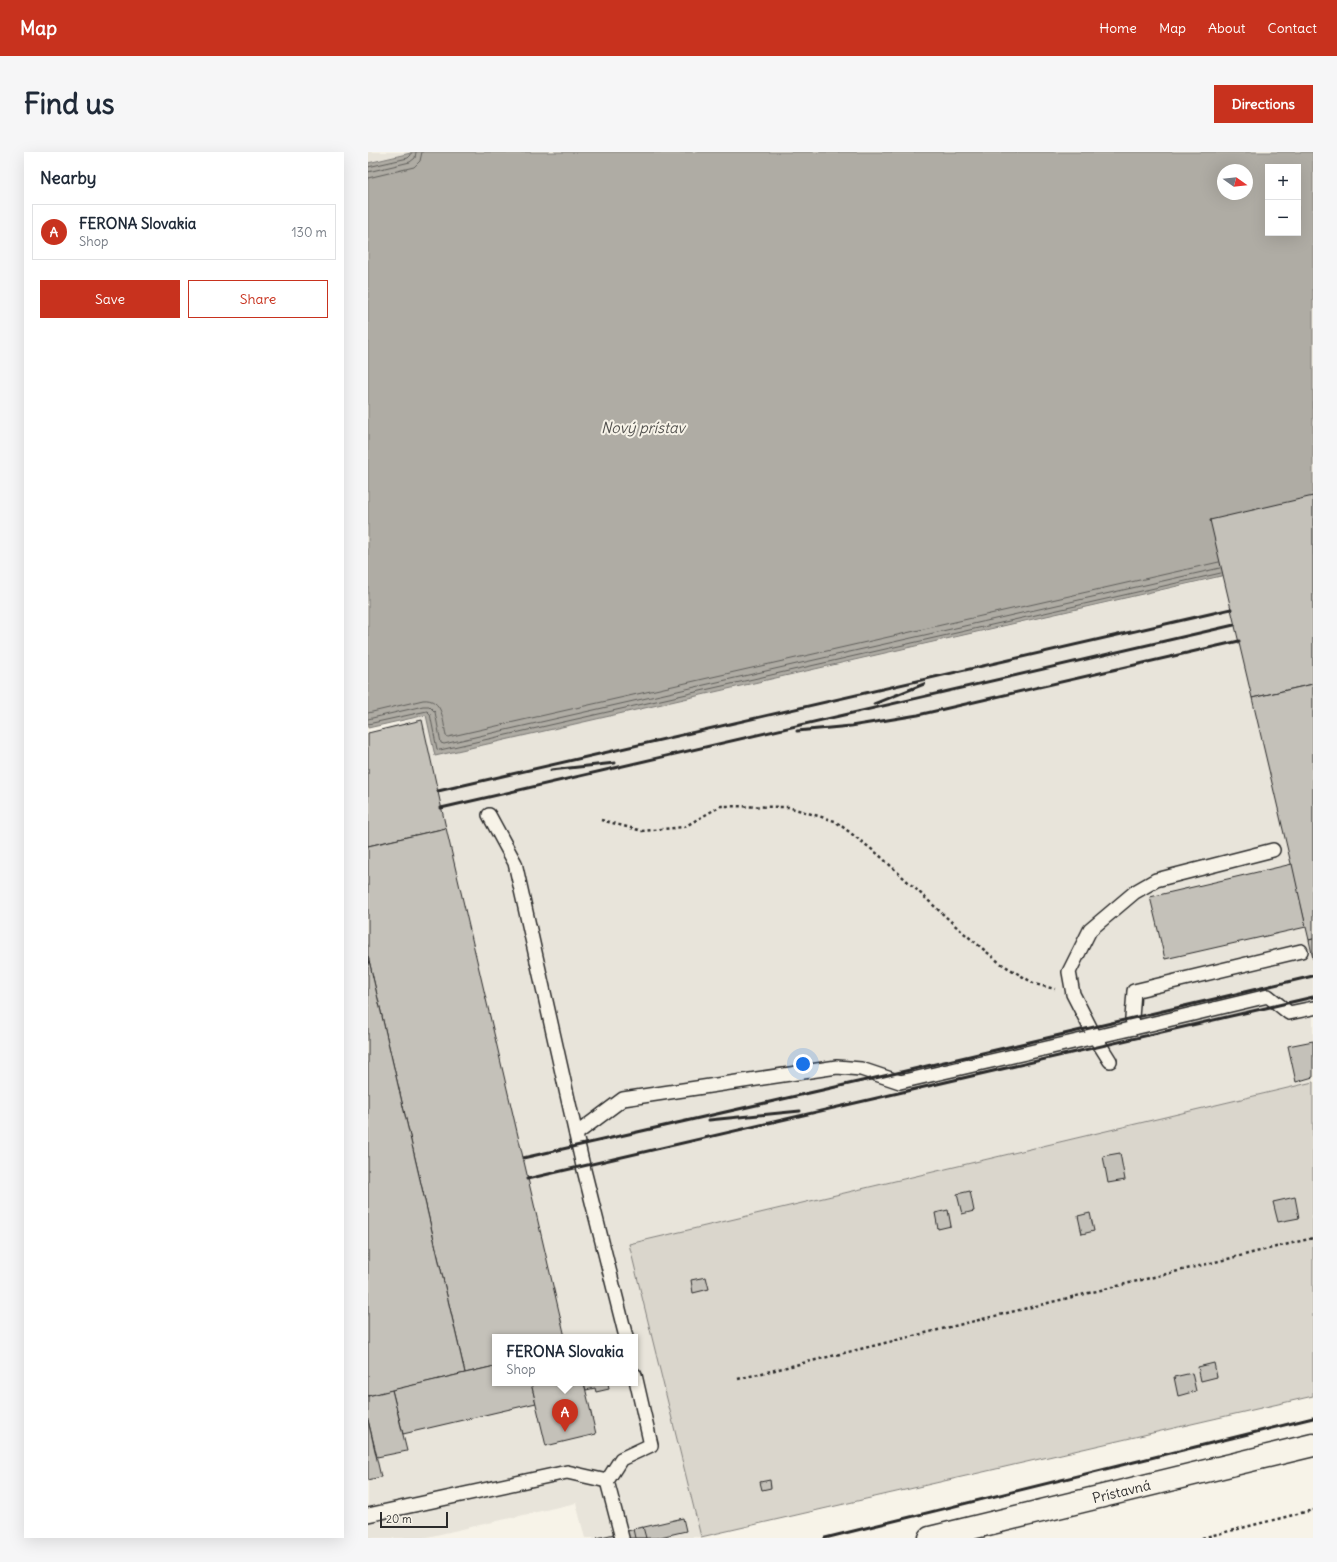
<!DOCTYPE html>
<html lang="en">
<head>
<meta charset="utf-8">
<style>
  :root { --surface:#fff; --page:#f6f6f7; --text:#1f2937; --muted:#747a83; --line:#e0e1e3; --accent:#c8321e }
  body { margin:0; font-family:Delius,sans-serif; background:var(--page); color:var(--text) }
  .controls { position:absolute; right:12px; top:12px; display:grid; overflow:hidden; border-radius:0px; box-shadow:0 4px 16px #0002 }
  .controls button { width:36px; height:36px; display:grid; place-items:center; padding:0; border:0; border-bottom:1px solid var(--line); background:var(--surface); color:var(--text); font:20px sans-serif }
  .compass { position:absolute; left:849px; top:12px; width:36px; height:36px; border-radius:50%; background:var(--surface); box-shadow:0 4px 16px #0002; rotate:105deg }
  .scale { position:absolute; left:12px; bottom:10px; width:68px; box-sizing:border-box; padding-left:4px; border:2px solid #2b2b2b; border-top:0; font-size:11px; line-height:14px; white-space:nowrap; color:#2b2b2b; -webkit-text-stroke:3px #f7f3e8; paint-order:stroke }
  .you { position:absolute; left:435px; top:912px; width:14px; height:14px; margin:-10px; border:3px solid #fff; border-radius:50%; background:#1a73e8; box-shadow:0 0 0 6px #1a73e833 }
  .badge { display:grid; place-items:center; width:26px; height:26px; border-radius:50%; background:var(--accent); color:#fff; font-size:13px; font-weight:700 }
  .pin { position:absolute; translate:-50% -33px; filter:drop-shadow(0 1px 2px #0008) }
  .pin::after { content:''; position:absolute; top:21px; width:14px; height:12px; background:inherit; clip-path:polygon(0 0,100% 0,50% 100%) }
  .popup { position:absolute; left:124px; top:1182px; width:146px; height:52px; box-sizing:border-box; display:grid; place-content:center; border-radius:0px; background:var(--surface); filter:drop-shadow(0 1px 3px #0005); font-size:13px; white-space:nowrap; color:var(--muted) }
  .popup b { font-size:15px; color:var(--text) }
  .popup::after { content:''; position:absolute; left:50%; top:100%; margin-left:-8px; border:8px solid transparent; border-top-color:var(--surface) }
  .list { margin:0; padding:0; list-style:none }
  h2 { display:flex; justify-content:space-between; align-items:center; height:52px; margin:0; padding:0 16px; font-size:17px }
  h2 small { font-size:13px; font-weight:400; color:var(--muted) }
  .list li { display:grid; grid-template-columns:26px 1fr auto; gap:12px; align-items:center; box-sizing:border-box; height:56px; margin:0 8px 8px; padding:0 8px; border:1px solid var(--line); border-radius:0px }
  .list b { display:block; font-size:15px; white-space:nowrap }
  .list p { margin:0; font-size:13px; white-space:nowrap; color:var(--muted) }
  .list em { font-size:13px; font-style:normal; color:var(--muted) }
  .actions { display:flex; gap:8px; padding:12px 16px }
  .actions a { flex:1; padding:9px 0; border:1px solid var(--accent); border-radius:0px; text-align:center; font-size:14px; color:var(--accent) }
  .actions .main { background:var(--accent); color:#fff }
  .map { position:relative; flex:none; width:945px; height:1386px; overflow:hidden; border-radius:0px }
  header { display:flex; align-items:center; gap:24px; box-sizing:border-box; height:56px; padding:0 20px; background:var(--accent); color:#fff }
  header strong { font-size:19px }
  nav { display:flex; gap:22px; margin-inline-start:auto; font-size:14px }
  .intro { display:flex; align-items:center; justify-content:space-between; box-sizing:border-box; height:96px; padding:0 24px }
  h1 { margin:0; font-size:28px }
  .button { padding:10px 18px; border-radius:0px; background:var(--accent); color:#fff; font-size:14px; font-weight:700 }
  main { display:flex; gap:24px; padding:0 24px }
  aside { flex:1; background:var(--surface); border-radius:0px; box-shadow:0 4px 16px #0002 }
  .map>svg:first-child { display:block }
  .built { fill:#e8e4da; fill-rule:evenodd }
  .green { fill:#dad6cc; stroke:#82807c }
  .water { fill:#afaca4; stroke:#7a7874; fill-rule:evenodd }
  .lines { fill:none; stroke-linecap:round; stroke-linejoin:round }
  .shore { stroke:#605f5b; stroke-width:1 }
  .building { fill:#c4c1b9; stroke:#2b2b2b }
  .lane-casing { stroke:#2b2b2b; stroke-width:16 }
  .street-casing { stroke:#2b2b2b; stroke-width:25 }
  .path { stroke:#2b2b2b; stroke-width:2.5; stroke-dasharray:3 3; stroke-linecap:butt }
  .lane { stroke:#f7f3e8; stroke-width:13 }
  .street { stroke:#f7f3e8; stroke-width:22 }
  .rail { stroke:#2b2b2b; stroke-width:3 }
  .labels { text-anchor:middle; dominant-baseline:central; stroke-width:4; stroke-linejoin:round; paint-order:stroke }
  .street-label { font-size:14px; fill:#2b2b2b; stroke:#f7f3e8 }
  .water-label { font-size:15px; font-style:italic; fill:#53524f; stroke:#f7f3e8 }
</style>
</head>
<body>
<header>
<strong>Map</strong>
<nav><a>Home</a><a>Map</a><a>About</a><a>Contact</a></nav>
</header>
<div class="intro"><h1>Find us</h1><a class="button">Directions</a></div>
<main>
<aside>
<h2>Nearby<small></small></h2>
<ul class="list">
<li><span class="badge">A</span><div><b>FERONA Slovakia</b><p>Shop</p></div><em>130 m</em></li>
</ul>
<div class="actions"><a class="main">Save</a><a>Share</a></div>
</aside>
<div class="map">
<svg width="945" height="1386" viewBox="0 0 945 1386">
  <rect width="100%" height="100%" fill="#f7f3e8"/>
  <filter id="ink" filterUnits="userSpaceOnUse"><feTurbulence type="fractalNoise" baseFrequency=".025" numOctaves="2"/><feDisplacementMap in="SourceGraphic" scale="8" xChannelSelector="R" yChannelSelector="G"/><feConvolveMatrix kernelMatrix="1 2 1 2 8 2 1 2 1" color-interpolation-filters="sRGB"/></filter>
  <g filter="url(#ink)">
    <g class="built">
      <path d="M0,0h47l-47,11z"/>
      <path d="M945,344v586l-684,162 72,293 -116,1 -9,-35 -153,35h-55v-805l58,-18 9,41 787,-179zM127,1185h140v46h-140z"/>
    </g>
    <path class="green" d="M945,930v314l-612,141 -72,-293z"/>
    <path class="water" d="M47,0h898v403l-878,201 -9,-41 -58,13v-565zM900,15h30v66h-30zM855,18h24v24h-24z"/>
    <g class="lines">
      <g class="shore">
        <path d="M0,15l40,-9 3,-3v-3"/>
        <path d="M0,20l42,-10 5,-4 1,-6"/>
        <path d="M0,26l46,-11 6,-6 2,-9"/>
        <path d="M0,561l55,-13c20,-2 20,21 23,36l2,1 771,-175"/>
        <path d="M0,567l55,-13h6l6,6 6,31 3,1 776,-176"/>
        <path d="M0,572l59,-13 3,3 7,35 3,1 781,-177"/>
      </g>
    </g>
    <g class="building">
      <path d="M945,344v188l-61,14 -42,-178z"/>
      <path d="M945,532v255l-4,1 -57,-242z"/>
      <path d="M54,568l24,108 -78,18v-113z"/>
      <path d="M78,676l119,509h-70v29l-30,7 -97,-417v-110z"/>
      <path d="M924,712l14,63 -141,32 -15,-62z"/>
      <path d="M945,787v20l-4,-19z"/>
      <path d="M0,804l97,417 -97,23z"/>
      <path d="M945,889v36l-17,5 -8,-36z"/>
      <path d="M752,1001l5,27 -17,3 -5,-27z"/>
      <path d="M602,1039l4,20 -12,3 -5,-20z"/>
      <path d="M927,1045l4,21 -21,4 -5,-20z"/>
      <path d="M580,1058l3,16 -13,3 -3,-16z"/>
      <path d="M722,1061l4,18 -12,3 -4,-18z"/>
      <path d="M338,1125l3,12 -16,4 -2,-13z"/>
      <path d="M846,1211l3,14 -16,4 -3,-14z"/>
      <path d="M127,1214v17h36l5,20 -133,31 -11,-44z"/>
      <path d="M824,1221l4,18 -18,5 -4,-19z"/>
      <path d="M163,1231h53l12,51 -50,12z"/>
      <path d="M216,1231h24l1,6 -13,3 -1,-4 -9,2z"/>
      <path d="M24,1238l15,61 -30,6 -9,-37v-24z"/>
      <path d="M0,1268l13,57 -13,3z"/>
      <path d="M402,1328l1,8 -9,2 -2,-8z"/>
      <path d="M315,1366l3,13 -30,7h-59z"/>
      <path d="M275,1375l3,11h-11l-2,-9z"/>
    </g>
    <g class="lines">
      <defs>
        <g id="lane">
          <path d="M121,663l26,48 68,303 43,171"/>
          <path d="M766,876l134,-32 21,17 24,-5"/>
          <path d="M742,909l-15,-24 -22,-43 -4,-22 21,-42 45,-38 21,-12 117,-30"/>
          <path d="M208,982l47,-35 214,-32 24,2 39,13 234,-54 -2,-10 2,-27 167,-40"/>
          <path d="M0,1363l199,-43 40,9"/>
          <path d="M254,1386l-15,-57 14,-22 30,-14 -16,-70"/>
        </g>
        <g id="street">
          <path id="s1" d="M562,1386l383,-93"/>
        </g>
      </defs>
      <use href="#lane" class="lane-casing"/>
      <use href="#street" class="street-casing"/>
      <g class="path">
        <path d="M233,668l41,11 42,-4 37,-21 67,1 47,14 44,34 80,74 41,34 35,21 20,5"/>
        <path d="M370,1227l575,-141"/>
        <path d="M834,1386l111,-28"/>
      </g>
      <use href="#lane" class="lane"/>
      <use href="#street" class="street"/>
      <g class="rail">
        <path d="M506,552l50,-20"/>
        <path d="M429,579l54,-5 67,-11 321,-74"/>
        <path d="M183,618l64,-7"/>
        <path d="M70,639l793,-182"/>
        <path d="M73,656l793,-183"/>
        <path d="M341,968l91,-9"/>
        <path d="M155,1006l361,-82 429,-100"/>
        <path d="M159,1027l786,-182"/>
        <path d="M457,1386l488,-120"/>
      </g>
    </g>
  </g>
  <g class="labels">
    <g class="street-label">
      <text stroke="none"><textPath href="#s1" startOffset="197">Prístavná</textPath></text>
    </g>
    <g class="water-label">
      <text x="275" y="275">Nový prístav</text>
    </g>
  </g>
</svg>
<div class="controls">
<button>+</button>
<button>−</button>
</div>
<svg class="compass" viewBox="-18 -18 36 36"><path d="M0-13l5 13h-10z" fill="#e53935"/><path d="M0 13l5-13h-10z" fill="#747a83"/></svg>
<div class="scale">20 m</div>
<div class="you"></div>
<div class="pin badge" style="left:197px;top:1280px">A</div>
<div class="popup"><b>FERONA Slovakia</b>Shop</div>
</div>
</main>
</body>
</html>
